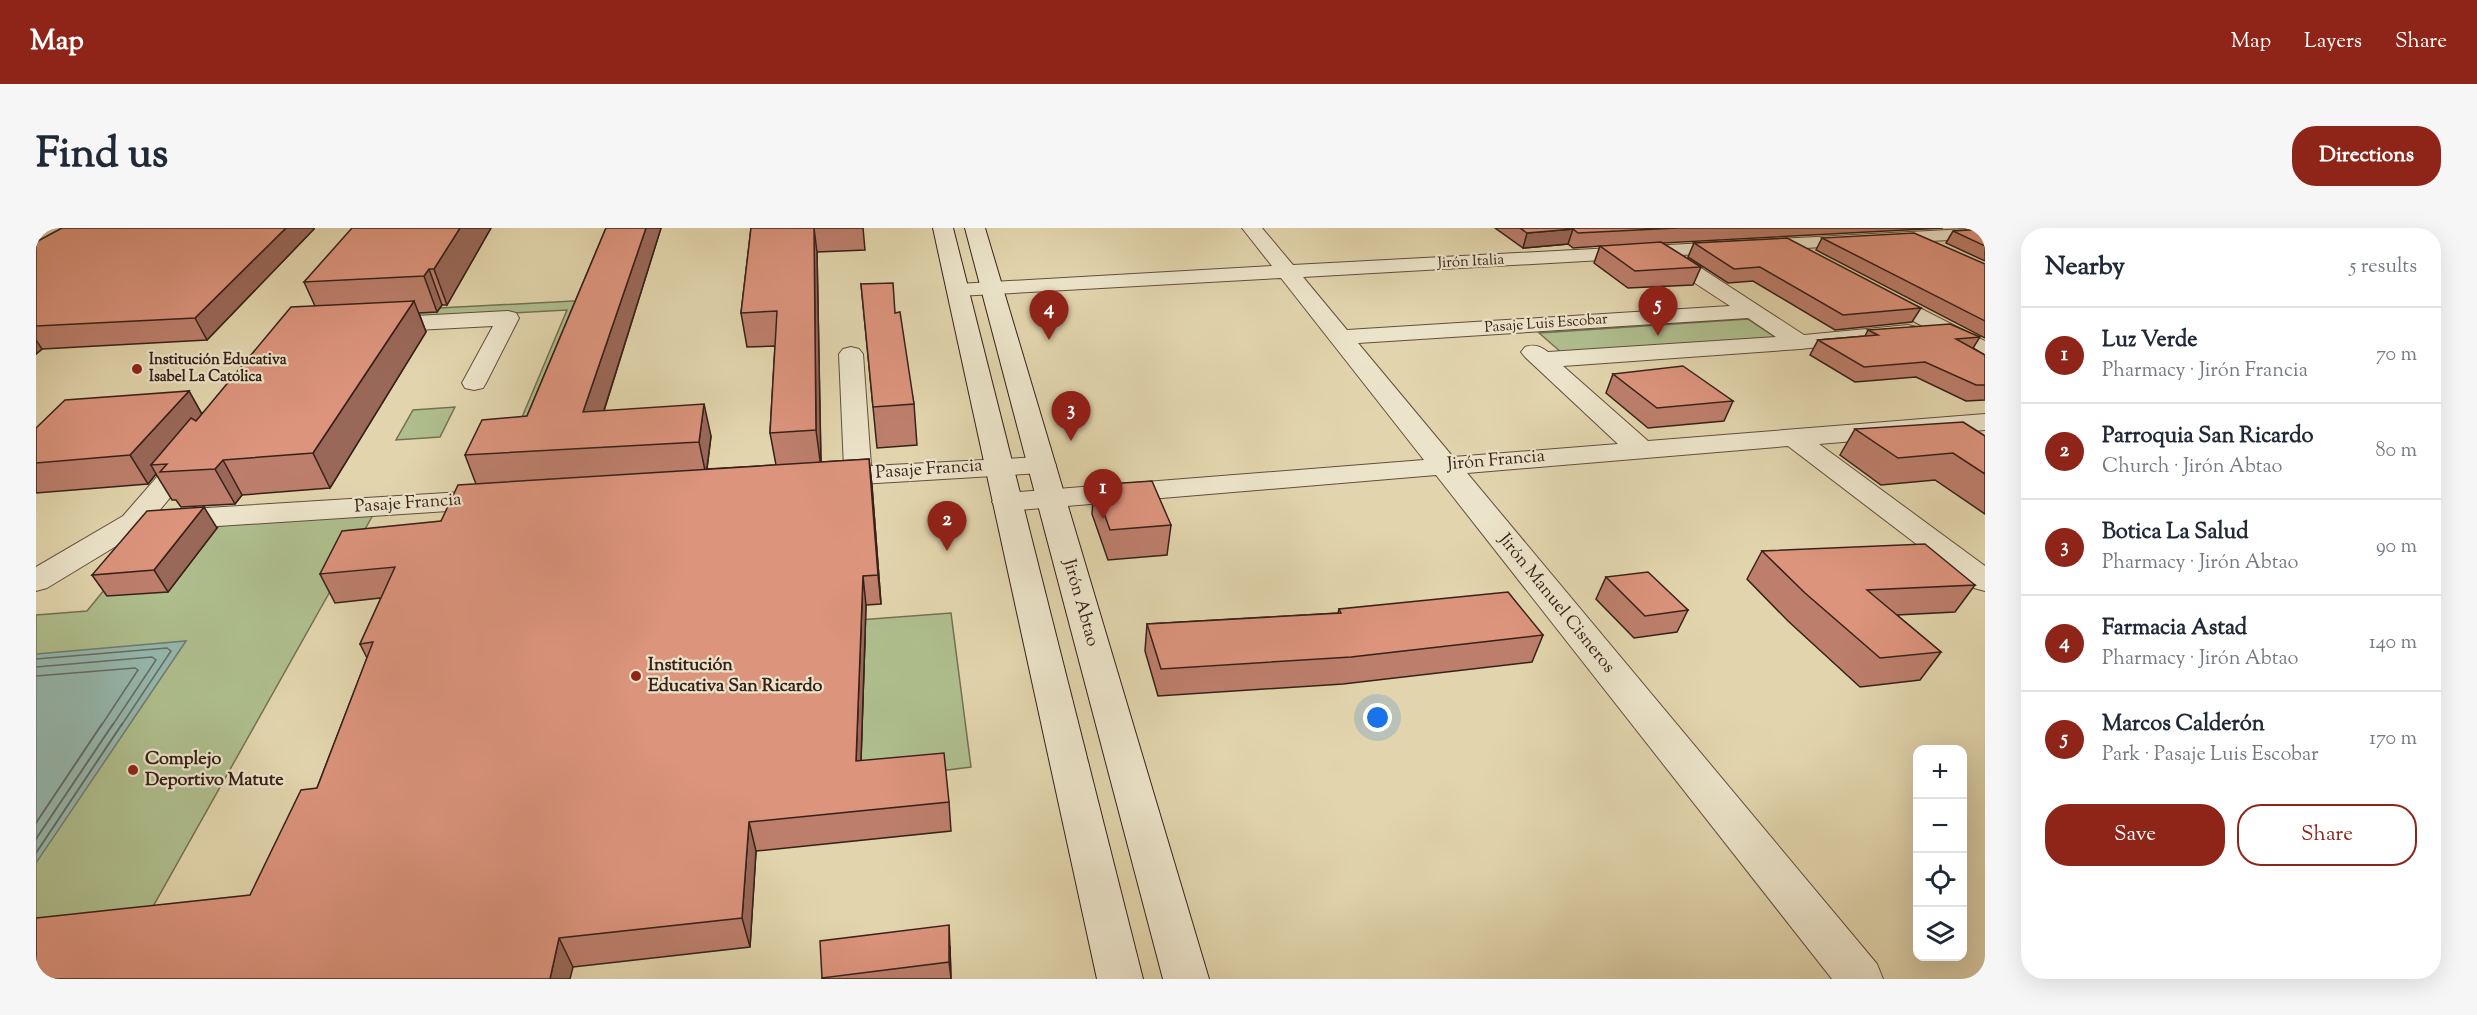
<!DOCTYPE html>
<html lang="en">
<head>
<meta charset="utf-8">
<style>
  :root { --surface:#fff; --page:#f6f6f7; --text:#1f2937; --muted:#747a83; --line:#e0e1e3; --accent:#8f2418 }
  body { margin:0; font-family:"Sorts Mill Goudy",serif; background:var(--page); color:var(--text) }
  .controls { position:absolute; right:18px; bottom:18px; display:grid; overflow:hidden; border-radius:12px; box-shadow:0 6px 24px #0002 }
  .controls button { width:54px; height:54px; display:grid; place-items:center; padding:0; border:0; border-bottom:2px solid var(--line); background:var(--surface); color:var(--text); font:30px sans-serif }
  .you { position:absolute; left:1342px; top:490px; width:21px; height:21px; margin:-15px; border:4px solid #fff; border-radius:50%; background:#1a73e8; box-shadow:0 0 0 9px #1a73e833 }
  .badge { display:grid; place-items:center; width:39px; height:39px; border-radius:50%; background:var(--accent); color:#fff; font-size:20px; font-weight:700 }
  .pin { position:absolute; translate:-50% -50px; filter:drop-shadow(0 2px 3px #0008) }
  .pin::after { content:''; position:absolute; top:32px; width:21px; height:18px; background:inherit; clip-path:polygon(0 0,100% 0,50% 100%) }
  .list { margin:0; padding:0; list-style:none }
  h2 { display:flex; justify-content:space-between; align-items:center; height:78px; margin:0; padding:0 24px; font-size:26px }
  h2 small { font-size:20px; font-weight:400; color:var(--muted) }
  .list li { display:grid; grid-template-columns:39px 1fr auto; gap:18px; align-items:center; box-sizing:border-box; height:96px; padding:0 24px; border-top:2px solid var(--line) }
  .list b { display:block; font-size:22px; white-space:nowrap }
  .list p { margin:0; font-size:20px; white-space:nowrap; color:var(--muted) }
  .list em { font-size:20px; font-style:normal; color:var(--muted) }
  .actions { display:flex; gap:12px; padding:18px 24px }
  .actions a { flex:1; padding:14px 0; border:2px solid var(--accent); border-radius:24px; text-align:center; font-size:21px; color:var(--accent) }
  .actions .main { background:var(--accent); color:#fff }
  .icon { flex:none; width:33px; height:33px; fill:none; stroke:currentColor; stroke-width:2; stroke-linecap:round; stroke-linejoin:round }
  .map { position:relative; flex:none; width:1949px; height:751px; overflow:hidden; border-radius:24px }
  header { display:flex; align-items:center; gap:36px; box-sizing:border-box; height:84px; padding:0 30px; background:var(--accent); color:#fff }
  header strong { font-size:28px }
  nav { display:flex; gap:33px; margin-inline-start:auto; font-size:21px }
  .intro { display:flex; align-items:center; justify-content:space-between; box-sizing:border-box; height:144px; padding:0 36px }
  h1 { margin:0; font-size:42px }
  .button { padding:15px 27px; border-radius:24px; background:var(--accent); color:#fff; font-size:21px; font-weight:700 }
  main { display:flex; gap:36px; padding:0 36px }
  aside { flex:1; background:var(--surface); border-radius:24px; box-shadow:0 6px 24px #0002 }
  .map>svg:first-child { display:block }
  .green { fill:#afbe8d; stroke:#747053; stroke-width:1.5 }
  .water { fill:#95b8ae; stroke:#707c72; stroke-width:1.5 }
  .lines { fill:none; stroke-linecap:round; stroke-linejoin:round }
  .shore-far1 { stroke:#666c64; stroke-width:1.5 }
  .shore { stroke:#666c64; stroke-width:2 }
  .street-casing { stroke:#624e3e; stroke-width:2 }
  .secondary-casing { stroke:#382119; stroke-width:2 }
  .street { fill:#ece4ca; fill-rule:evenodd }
  .secondary { fill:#ece4ca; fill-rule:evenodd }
  .wall { fill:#bd7f6c; stroke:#382119; stroke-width:1.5 }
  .shaded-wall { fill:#9a6858; stroke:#382119; stroke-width:1.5 }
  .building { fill:#dc947d; stroke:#382119; stroke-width:1.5 }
  .poi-dot { fill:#8f2418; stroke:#ece4ca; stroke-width:2 }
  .labels { text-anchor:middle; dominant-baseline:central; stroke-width:4.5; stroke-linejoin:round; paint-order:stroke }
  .far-street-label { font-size:15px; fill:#382119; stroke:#ece4ca }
  .far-poi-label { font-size:15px; font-weight:bold; fill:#382119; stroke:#ece4ca; text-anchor:start }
  .street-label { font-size:18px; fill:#382119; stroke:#ece4ca }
  .poi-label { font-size:18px; font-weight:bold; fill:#382119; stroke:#ece4ca; text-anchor:start }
</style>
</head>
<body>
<header>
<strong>Map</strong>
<nav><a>Map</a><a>Layers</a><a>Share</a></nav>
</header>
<div class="intro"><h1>Find us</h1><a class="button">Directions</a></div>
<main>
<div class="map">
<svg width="1949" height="751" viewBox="0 0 1949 751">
  <rect width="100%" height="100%" fill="#e2d5ad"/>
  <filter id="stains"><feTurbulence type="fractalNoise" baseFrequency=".00333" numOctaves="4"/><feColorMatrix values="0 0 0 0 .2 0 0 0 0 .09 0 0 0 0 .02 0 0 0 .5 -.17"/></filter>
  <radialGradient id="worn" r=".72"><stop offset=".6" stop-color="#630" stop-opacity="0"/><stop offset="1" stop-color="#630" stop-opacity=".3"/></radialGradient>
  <g class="green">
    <path d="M556,72l-52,132 -25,2 52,-124 -251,14 8,-10z"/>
    <path d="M1712,91l29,19 -215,15 -23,-20z"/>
    <path d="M419,179l-15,30 -44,3 17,-30z"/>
    <path d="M337,287l-231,411 -106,10v-321l51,-4 66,-81z"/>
    <path d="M915,385l20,154 -111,14 5,-140 -47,-18z"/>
  </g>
  <path class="water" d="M150,413l-150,222v-209z"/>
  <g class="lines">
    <g class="shore-far1">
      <path d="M0,431l131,-11 4,3 -50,75"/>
      <path d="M0,439l116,-10 4,3 -44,66"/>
      <path d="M0,448l99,-8 3,2 -37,56"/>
    </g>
    <g class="shore">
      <path d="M0,595l66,-99"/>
      <path d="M0,611l77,-115"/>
      <path d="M0,625l86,-129"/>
    </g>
    <defs>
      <g id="street">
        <path d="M1206,0h20l31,37 692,-37v10l-304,17 123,80 104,-10 8,2 4,5 -4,5 -116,12 -237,17 85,75 337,-27v16l-166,14 166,122v25l-11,-3 -186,-142 -321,27 410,491 6,15h-51l-396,-504 -429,36 -10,-3 -5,-6 5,-6 10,-3 417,-33 -143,-182 -323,18 -8,-1 -3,-5 3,-5 8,-1 314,-18zM1619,29l75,49 -383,24 -44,-53zM1712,90l28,19 -228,15c-8,-6 -13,-8 -23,-5l-4,5 4,5 93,87 -165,13 -95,-114z"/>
        <path d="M1842,59l107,54v16l-8,-2 -107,-57 -3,-5 3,-5z"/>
        <path d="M472,83l8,2 3,5 -33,65 -3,5 -9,2 -9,-2 -3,-5 31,-57 -115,6 -8,-2 -3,-5 3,-5 8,-2z"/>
        <path d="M815,119l8,2 4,5 8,112 171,-9 10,2 4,6 -4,6 -10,2 -215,13 -10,-3 -4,-6 4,-6 27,-3 -5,-114 4,-5z"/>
        <path d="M157,217l10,2 4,6 -48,58 335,-21 10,3 5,6 -5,6 -10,3 -353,23 -94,57 -11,3v-24l87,-51 60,-69z"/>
      </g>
      <g id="secondary">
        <path d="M897,0h20l190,751h-46z"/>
        <path d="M929,0h20l224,751h-46z"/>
      </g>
    </defs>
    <use href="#street" class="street-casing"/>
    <use href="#secondary" class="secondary-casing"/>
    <use href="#street" class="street"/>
    <use href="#secondary" class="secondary"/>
  </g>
  <g class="wall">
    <path d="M26,0h252v1l-107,111 -165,9 -6,5v-112z"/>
    <path d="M455,0l-44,77h-5l-5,7 -18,1 7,19 -96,156 -88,7 -7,9 -54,3 -5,-7h-4l-16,-26 -8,10 -112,9v-65l153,-37 13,23 113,-108 -11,-24z"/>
    <path d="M570,0h55l-57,183 107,25 -4,33 69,-4 -6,-32 5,-87 -28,1 -6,-34 10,-85h112l2,22 -48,2 4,210 48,-3 3,27 9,118 -15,1 -5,156 88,41 2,29 -195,20 -6,96 -177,20 -323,-72 67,-107 50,-130 -7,-14 21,-46 -46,5 -15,-29 121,-53 35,-37 -11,-29 62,-39z"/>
    <path d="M1459,0h448l-281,15 39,24 -8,18 -65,3 -34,-25 6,-17 -27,2 -5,-4 -45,4z"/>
    <path d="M1949,1v32l-39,-18 7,-12z"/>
    <path d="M1786,10l163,26v74l-169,-88z"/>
    <path d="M1658,15l227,65 -9,14 -77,8 -82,-49 -25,2 -40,-26z"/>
    <path d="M825,56l34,29 19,91 3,41 -40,3z"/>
    <path d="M1832,102l112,7 -7,11 12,7v45l-19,1 -50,-24 -61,5 -45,-27 8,-15 47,-4z"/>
    <path d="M1577,146l120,27 -9,20 -76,7 -42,-35z"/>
    <path d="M1819,201l130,7v78l-50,-34 -54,5 -41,-30z"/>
    <path d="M1058,257l77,40 -4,30 -59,5 -16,-46z"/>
    <path d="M181,300l-49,64 -61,4 -15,-21z"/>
    <path d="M1726,323l213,34 -20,27 -58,3 44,37 -21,28 -60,7 -72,-66 -41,-42z"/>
    <path d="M1570,349l82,33 -11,22 -43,6 -38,-39z"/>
    <path d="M1303,381l204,26 -11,27 -189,22 -185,12 -13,-45 2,-27 191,-11z"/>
    <path d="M914,719l1,32h-129v-1z"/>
  </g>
  <g class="shaded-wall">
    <path d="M250,0h28v1l-107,111 -12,-22z"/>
    <path d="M424,0h31l-44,77 -13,-36z"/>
    <path d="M610,0h15l-68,217 -10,-33z"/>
    <path d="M778,0l3,24 4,216 -5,-38z"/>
    <path d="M1537,1l-5,15 -45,4 4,-15z"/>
    <path d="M393,41l13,36 -5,7 -13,-36z"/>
    <path d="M378,73l12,31 -96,156 -17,-35z"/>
    <path d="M0,112l6,9 -6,5z"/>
    <path d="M153,163l15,27 -53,47 5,9 -8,10 -18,-29z"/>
    <path d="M668,176l7,32 -5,39 -7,-33z"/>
    <path d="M833,231l3,27 9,118 -3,-29z"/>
    <path d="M187,232l19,35 -7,9 -20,-35z"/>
    <path d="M168,279l13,21 -49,64 -14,-22z"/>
    <path d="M827,348l3,29 -6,186 -4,-30z"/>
    <path d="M713,594l7,29 -6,96 -8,-29z"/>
    <path d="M913,697l1,22 1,32 -2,-17z"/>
    <path d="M523,710l14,29 -3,12h-20z"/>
  </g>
  <g class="building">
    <path d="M26,0h224l-91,90 -159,8v-84z"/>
    <path d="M316,0h108l-26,41h-5l-5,7 -120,6z"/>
    <path d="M570,0h40l-63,184 121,-8 -5,38 -234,13 17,-35 45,-4z"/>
    <path d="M715,0h63l2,202 -46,3 7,-122 -36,2z"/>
    <path d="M1484,0h157l-99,5 -5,-4 -46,4z"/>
    <path d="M1949,1v17l-32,-15z"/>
    <path d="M1878,5l71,31v57l-163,-83z"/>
    <path d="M1751,10l134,70 -78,7 -83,-48 -26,2 -40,-26z"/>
    <path d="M1625,14l40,25 -66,4 -35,-25z"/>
    <path d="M857,55l2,30 5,-1 14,92 -41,3 -12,-123z"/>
    <path d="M378,73l-101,152 -90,7 -8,9 -55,3 7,-8 -16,1 40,-47 5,3 95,-114z"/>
    <path d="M1914,96l30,13 -24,2 29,16v30h-9l-51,-23 -61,5 -46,-27 60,-5 -10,-5z"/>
    <path d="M1647,138l50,35 -76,7 -44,-34z"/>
    <path d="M153,163l-59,64 -94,8v-35l29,-28z"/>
    <path d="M1927,194l22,14v38l-32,-21 -55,5 -43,-29z"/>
    <path d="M833,231l9,116 -15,1 -7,185 88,-8 5,49 -200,20 -7,96 -183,20 -9,41h-514v-61l214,-23 51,-105 16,-2 56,-146 -13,2 35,-77 -75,7 22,-43 99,-10 17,-36z"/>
    <path d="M1116,253l19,44 -61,5 -16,-45z"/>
    <path d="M168,279l-50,63 -62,5 55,-64z"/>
    <path d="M1889,316l50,41 -108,5 74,62 -61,6 -75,-65 -43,-42z"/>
    <path d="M1612,344l40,38 -43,6 -39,-39z"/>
    <path d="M1472,364l35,43 -192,22 -190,12 -14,-45 194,-11 -2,-4z"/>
    <path d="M913,697v37l-127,16 -2,-37z"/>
  </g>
  <g class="poi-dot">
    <circle cx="101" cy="141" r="6"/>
    <circle cx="600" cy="448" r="6"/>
    <circle cx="97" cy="542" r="6"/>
  </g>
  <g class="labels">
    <g class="far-street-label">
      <text transform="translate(1435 34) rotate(-3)">Jirón Italia</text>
      <text transform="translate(1510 96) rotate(-4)">Pasaje Luis Escobar</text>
    </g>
    <g class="far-poi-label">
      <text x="113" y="132">Institución Educativa<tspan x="113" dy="17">Isabel La Catolica</tspan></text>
    </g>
    <g class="street-label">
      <text transform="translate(1460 233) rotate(-5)">Jirón Francia</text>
      <text transform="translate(893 242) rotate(-4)">Pasaje Francia</text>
      <text transform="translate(372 276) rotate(-4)">Pasaje Francia</text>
      <text transform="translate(1044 375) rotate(74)">Jirón Abtao</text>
      <text transform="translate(1520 376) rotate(51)">Jirón Manuel Cisneros</text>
    </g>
    <g class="poi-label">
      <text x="612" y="438">Institución<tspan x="612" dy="21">Educativa San Ricardo</tspan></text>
      <text x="109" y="532">Complejo<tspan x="109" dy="21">Deportivo Matute</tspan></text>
    </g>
  </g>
  <rect width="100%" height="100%" filter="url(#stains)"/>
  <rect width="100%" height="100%" fill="url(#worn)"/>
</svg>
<div class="controls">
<button>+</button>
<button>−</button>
<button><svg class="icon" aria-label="locate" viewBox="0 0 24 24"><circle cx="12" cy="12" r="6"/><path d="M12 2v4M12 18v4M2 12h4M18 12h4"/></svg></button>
<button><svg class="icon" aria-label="layers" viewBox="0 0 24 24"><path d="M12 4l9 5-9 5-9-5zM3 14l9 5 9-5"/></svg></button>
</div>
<div class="you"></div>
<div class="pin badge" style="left:1067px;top:291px">1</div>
<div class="pin badge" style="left:911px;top:323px">2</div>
<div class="pin badge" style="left:1035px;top:213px">3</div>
<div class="pin badge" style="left:1013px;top:112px">4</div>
<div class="pin badge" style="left:1622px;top:108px">5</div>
</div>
<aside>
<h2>Nearby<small>5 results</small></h2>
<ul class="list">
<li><span class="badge">1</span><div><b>Luz Verde</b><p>Pharmacy · Jirón Francia</p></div><em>70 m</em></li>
<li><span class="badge">2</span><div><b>Parroquia San Ricardo</b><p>Church · Jirón Abtao</p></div><em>80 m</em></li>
<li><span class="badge">3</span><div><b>Botica La Salud</b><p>Pharmacy · Jirón Abtao</p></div><em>90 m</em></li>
<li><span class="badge">4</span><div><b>Farmacia Astad</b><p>Pharmacy · Jirón Abtao</p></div><em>140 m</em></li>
<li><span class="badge">5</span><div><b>Marcos Calderón</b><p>Park · Pasaje Luis Escobar</p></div><em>170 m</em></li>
</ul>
<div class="actions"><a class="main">Save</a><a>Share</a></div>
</aside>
</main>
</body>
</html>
